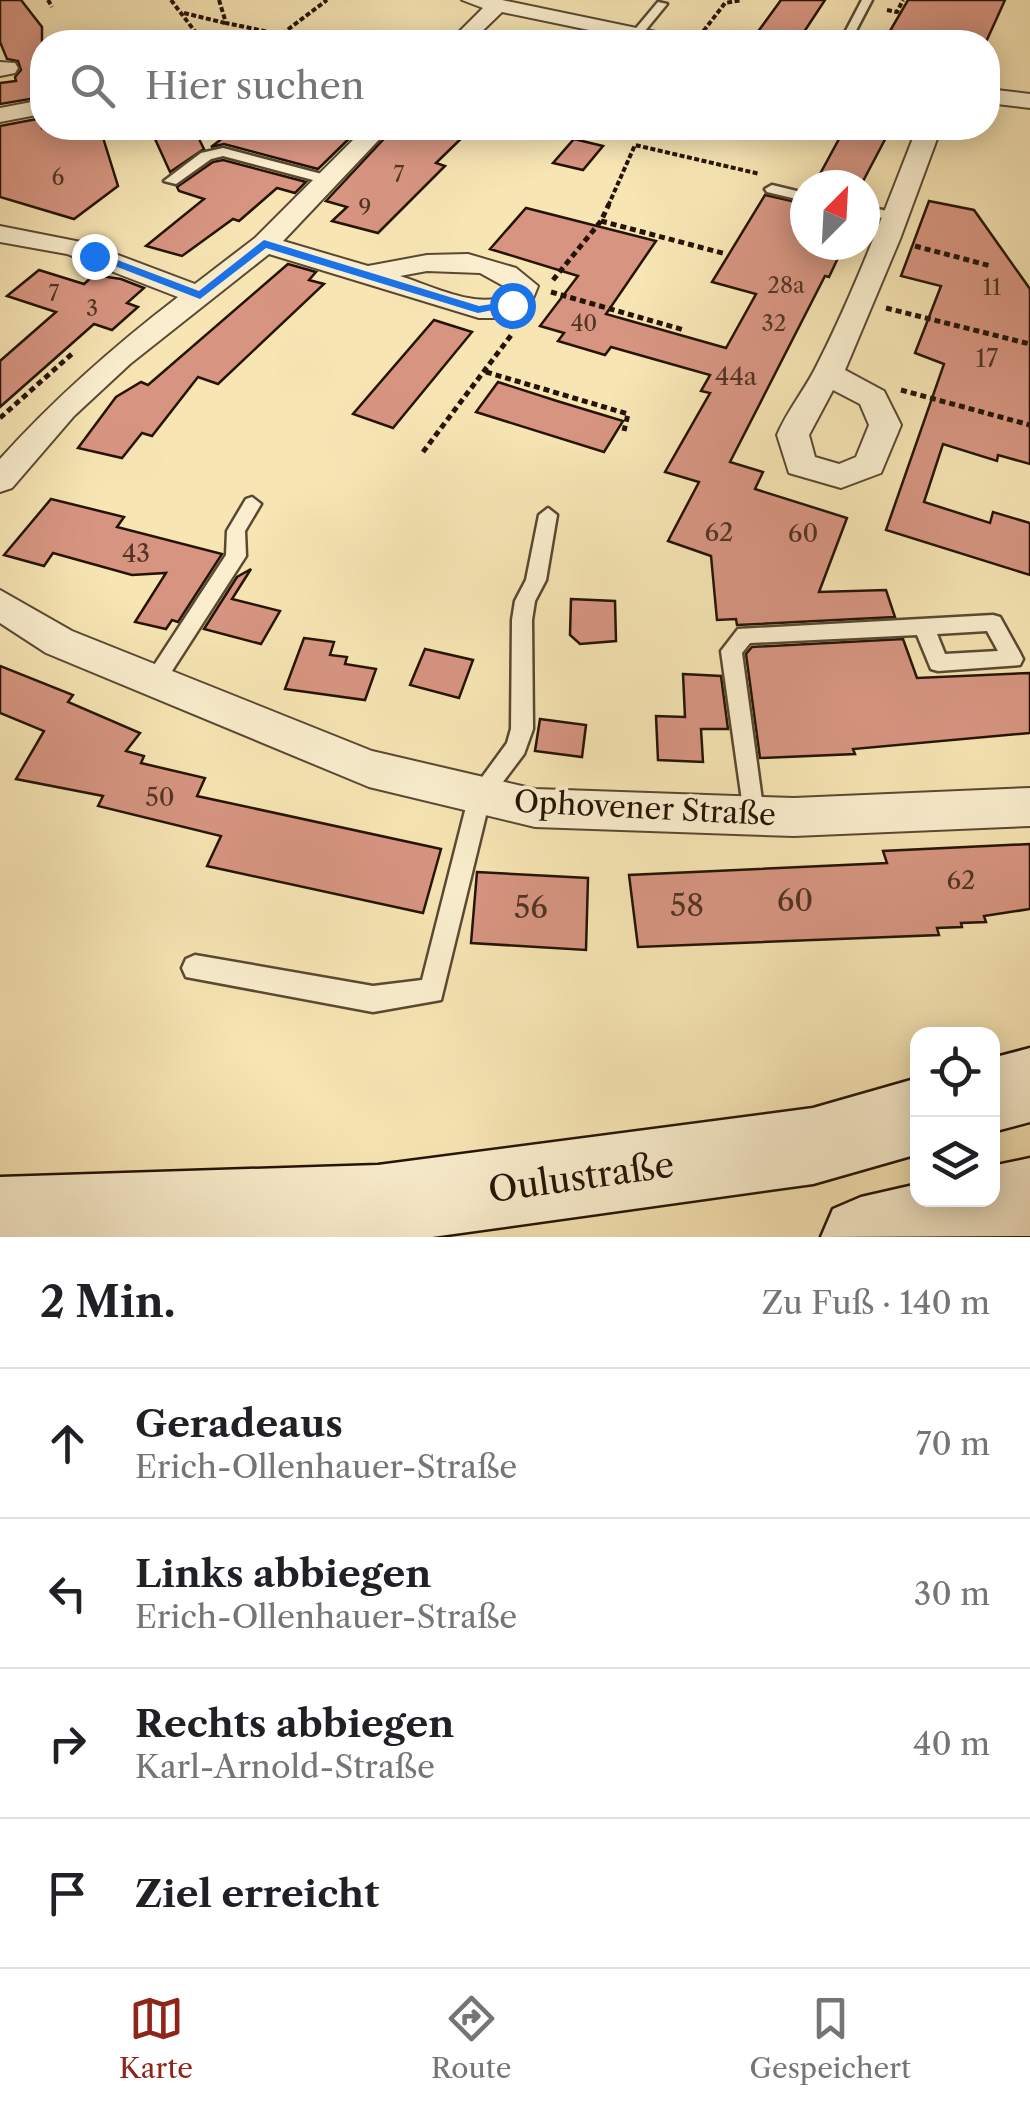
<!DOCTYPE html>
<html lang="de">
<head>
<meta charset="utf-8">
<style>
  :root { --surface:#fff; --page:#f2f2f2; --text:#202124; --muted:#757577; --line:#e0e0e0; --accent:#8f2418 }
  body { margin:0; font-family:"Libre Caslon Text",serif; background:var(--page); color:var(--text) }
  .controls { position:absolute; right:30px; bottom:30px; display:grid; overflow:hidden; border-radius:20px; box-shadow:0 5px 25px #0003 }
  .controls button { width:90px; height:90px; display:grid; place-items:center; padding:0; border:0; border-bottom:2px solid var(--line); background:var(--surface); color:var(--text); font:50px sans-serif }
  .compass { position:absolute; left:790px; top:170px; width:90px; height:90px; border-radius:50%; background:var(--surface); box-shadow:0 5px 25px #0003; rotate:24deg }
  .stop { position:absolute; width:30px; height:30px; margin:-22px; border:8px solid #1a73e8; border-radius:50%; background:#fff }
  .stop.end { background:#1a73e8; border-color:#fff; box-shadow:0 2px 10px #0008 }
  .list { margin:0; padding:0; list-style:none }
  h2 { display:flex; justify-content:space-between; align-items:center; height:130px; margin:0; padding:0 40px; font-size:42px }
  h2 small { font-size:32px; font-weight:400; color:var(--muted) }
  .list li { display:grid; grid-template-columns:65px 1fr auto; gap:30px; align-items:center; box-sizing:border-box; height:150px; padding:0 40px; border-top:2px solid var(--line) }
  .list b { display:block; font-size:38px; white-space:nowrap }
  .list p { margin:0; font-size:32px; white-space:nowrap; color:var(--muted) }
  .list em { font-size:32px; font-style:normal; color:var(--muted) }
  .icon { flex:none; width:55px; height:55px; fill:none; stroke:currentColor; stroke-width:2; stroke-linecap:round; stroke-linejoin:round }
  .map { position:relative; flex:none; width:1030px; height:1237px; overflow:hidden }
  .search { position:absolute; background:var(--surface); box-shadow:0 5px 25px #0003; left:30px; right:30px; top:30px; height:110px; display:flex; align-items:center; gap:25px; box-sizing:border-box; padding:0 35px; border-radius:40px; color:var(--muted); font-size:38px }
  .sheet { height:730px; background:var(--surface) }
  nav { display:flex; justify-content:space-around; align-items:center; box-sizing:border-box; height:140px; border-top:2px solid var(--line); background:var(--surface); font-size:28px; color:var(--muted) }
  nav a { display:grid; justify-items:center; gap:5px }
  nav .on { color:var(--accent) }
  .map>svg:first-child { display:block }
  .building { fill:#d79581; stroke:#251306; stroke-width:2.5 }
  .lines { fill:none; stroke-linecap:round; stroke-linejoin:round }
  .service-casing { stroke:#5a4832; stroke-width:5 }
  .minor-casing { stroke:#5a4832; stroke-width:4 }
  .secondary-casing { stroke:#251306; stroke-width:5 }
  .path-far1 { stroke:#251306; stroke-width:4; stroke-dasharray:5 2.5; stroke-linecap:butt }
  .path { stroke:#251306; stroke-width:5; stroke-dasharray:6 4; stroke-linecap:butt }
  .service { fill:#faeece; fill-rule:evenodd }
  .minor { fill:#faeece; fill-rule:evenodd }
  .secondary { fill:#faeece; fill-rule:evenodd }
  .route { fill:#1a73e8 }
  .labels { text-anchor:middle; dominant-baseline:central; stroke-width:8; stroke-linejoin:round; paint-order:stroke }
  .far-number-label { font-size:22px; fill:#523425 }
  .number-label { font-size:25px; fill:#523425 }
  .street-label { font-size:30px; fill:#251306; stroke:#faeece }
  .near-number-label { font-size:30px; fill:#523425 }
  .near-street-label { font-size:35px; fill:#251306; stroke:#faeece }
</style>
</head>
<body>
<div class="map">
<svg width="1030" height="1237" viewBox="0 0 1030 1237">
  <rect width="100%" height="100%" fill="#f7e5b4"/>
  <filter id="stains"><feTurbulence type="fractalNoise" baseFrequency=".002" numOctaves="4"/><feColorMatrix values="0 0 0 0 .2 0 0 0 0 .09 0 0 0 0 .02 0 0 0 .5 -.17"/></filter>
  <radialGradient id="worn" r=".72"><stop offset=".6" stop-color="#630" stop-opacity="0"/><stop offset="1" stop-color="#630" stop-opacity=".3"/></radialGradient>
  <g class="building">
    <path d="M0,0h21l21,27v70l-42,7v-21l16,-2 -1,-4 6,-7 -3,-9 -11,-2 -7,-17z"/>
    <path d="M781,0h44l-27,41 -41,-8z"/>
    <path d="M908,0h97l-19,42h-65l-34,-6z"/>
    <path d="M42,118v10h58l18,58 -44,33 -74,-22v-71z"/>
    <path d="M150,128l34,9 10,-8 10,20 -34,23z"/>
    <path d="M236,128h124l-42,41 -94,-25 -13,3z"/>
    <path d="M394,128h78l-36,35 9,3 -67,67 -46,-12 15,-14 -21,-6z"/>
    <path d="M845,128h46l-30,57h-47z"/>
    <path d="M574,139l29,7 -20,24 -30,-7z"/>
    <path d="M223,160l83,22 -11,11 -18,-5 -38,33 -6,-2 -51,37 -36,-10 58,-47 -25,-8 -2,-4 36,-25z"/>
    <path d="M765,195l40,9v41h39l-15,32 -4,-1 -95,186 33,10 -8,17 92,29 -28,74 67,-2 9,27 -158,8 -1,-6 -19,1 -6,-64 -43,-15 31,-59 -34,-10 45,-79 -9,-2 9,-16 -99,-28 -6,8 -47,-14 6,-8 -24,-7 38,-50 -88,-27 36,-41 130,33 -50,73 120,34 30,-54 -44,-12z"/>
    <path d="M929,201l45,9 56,79v175l-32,-9 -1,6 -54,-17 -19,58 66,21 3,-11 37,11v52l-144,-45 58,-166 -29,-11 26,-67 -40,-10z"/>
    <path d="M288,264l28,8 -7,8 15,4 -106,100 -20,-7 -46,59 -10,-3 -20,25 -44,-10 38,-51 25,-15 7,3z"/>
    <path d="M39,270l45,14 10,-9 27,4 23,9 -17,15 11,4 -26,23 -18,-6 -94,83v-46l56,-49 -49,-16z"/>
    <path d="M434,320l38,12 -79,96 -40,-14z"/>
    <path d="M498,382l59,19 66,20 -19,31 -128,-40z"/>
    <path d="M51,499l73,18 -7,10 105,27 -44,68 -6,-2 -6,9 -31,-7 31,-49 -34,2 -79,-22 -9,13 -40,-11z"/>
    <path d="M251,569l-19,30 48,12 -19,33 -57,-15 33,-52z"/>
    <path d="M571,599l44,2 1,40 -36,3 -10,-9z"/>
    <path d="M304,638l30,4 -4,13 17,2 -2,7 31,5 -11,31 -80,-11z"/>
    <path d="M903,639l14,39 113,-5v60l-177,16 2,5 -95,4 -14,-104 6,-7z"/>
    <path d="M425,649l48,11 -14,38 -49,-13z"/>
    <path d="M0,666l73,29 -5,7 72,31 -14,18 18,5 -3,7 64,15 -8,18 244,53 -18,64 -216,-47 14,-30 -123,-30 5,-10 -87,-17 28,-48 -44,-18z"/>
    <path d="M683,674l38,2 7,53h-27l2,33 -45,-2 -2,-44 29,1z"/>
    <path d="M540,719l46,6 -4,32 -47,-6z"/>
    <path d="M1030,844v65l-46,7 2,6 -25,1 1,4 -25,1 2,7 -301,12 -9,-72 258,-12 -4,-12z"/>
    <path d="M477,872l111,6 -2,72 -115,-7z"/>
  </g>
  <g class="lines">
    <defs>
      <g id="service">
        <path d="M862,0h10l-22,42h-10z"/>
        <path d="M658,2l9,2 -27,33h-8v-4z"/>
        <path d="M223,148l110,29 2,3 -7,4 -105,-28 -12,3 -35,25 -12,-3 37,-28z"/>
        <path d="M772,185l33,8v8l-38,-9 -2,-3z"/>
        <path d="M865,206l35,8 2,3 -7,4 -30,-7z"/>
        <path d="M252,497l9,7 -16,27 1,25 -85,132 -7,3 -7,-3 -3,-6 3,-6 79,-121 1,-24 19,-32z"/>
        <path d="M548,508l9,7 -11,65 -11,21 -3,19 1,109 -9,25 -34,45 -49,201 -68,12 -187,-35 -4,-9 4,-9 9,-4 178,31 49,-6 47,-185 38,-52 4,-14 1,-109 3,-19 11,-21 13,-65z"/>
        <path d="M993,615l7,2 20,36 3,6 -3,6 -82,6 -7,-2 -14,-34 -167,8 -8,10 22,162 -3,7 -8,3 -8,-3 -24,-171 17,-22zM987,631l11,20 -53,3 -8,-20z"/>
      </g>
      <g id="minor">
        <path d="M462,0h40l173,36 11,6h-39l-145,-30 -31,30h-22l34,-34z"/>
        <path d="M0,62l15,1 3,5 -3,5 -15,3z"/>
        <path d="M988,89l42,5v14l-42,-5z"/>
        <path d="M42,100v14l-42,8v-14z"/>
        <path d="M365,128h25l-107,113 85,25 59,-11 41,-1 48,14 22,18 -8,20 -28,12h-23l-210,-64 -139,110 -56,52 -62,72 -12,4v-33c55,-61 113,-112 178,-162l-111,-43 -67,-12v-16l86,17 109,41 60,-46zM427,271l53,2 29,16 -2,6c-30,15 -77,-10 -107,-19z"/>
        <path d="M917,128h24l-41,111 -55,131 39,21 17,34 -20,48 -40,15 -52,-15 -12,-38c10,-24 26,-43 38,-66 40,-78 70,-160 102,-241zM833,390l27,14 9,21 -13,32 -17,7 -24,-7 -6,-22z"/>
        <path d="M0,590l72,41 300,120 163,38 259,9 236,-10v38l-236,10 -259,-9 -166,-40 -323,-134 -46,-30z"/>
      </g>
      <g id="secondary">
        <path d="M1030,1048v74l-38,10v-74z"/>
        <path d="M918,1078v76l-105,30 -381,53h-432v-60l378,-12 435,-57z"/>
        <path d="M1030,1158v78l-209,1 12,-28 28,-12 57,-13v16h74v-34z"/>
      </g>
    </defs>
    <use href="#service" class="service-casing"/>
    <use href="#minor" class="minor-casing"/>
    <use href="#secondary" class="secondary-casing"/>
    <g class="path-far1">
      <path d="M48,0l4,7"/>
      <path d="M171,0l32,42"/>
      <path d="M219,0l7,23 91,19"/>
      <path d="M887,10l10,2 6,-12"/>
      <path d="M184,13l41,10"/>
      <path d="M282,34l45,-34"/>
      <path d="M699,37l26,-34 17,-3"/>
      <path d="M608,206l27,-61 125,29"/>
    </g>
    <g class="path">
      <path d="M601,221l125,33"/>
      <path d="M915,246l76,20"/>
      <path d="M553,280l48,-59 8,-17"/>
      <path d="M551,292l133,38"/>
      <path d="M886,308l144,36"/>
      <path d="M486,372l142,42 -4,17"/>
      <path d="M901,390l129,35"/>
      <path d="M0,418l74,-66"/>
      <path d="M423,452l89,-118"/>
    </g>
    <use href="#service" class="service"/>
    <use href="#minor" class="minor"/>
    <use href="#secondary" class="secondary"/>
  </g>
  <path class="route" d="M264,240l215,66 33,-5 6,4 -40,8 -212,-65 -66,51 -111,-43 10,-3 100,38z"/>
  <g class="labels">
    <g class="far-number-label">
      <text x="399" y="174">7</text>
      <text x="58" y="177">6</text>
      <text x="365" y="207">9</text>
      <text x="786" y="285">28a</text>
      <text x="992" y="287">11</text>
      <text x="54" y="293">7</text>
      <text x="92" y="308">3</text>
      <text x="584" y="323">40</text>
      <text x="774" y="323">32</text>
    </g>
    <g class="number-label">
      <text x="987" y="358">17</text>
      <text x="736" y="376">44a</text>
      <text x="719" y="532">62</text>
      <text x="803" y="533">60</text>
      <text x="136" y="553">43</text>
      <text x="160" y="797">50</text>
      <text x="961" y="880">62</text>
    </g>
    <g class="street-label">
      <text transform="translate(645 808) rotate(3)">Ophovener Straße</text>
    </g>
    <g class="near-number-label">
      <text x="795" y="900">60</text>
      <text x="687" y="905">58</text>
      <text x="531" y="907">56</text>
    </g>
    <g class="near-street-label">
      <text transform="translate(581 1177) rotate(-8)">Oulustraße</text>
    </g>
  </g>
  <rect width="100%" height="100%" filter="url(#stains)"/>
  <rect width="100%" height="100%" fill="url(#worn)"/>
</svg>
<div class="controls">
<button><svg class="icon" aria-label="locate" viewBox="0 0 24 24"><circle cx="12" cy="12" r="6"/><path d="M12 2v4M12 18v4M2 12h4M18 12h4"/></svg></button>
<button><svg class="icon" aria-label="layers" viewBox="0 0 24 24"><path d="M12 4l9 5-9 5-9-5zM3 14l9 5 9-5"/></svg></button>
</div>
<svg class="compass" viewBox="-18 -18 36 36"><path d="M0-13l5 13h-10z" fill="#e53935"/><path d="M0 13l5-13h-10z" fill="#757577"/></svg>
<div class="stop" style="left:512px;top:305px"></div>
<div class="stop end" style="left:94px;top:256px"></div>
<div class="search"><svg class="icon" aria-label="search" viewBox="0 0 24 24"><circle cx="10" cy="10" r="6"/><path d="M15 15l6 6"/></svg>Hier suchen</div>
</div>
<section class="sheet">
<h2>2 Min.<small>Zu Fuß · 140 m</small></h2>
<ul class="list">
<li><svg class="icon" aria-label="ahead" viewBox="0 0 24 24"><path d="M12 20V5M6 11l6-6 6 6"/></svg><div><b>Geradeaus</b><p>Erich-Ollenhauer-Straße</p></div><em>70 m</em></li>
<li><svg class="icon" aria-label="left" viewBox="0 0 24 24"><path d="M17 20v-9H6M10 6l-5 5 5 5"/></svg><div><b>Links abbiegen</b><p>Erich-Ollenhauer-Straße</p></div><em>30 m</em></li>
<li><svg class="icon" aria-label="right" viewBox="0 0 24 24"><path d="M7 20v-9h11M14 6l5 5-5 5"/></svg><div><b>Rechts abbiegen</b><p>Karl-Arnold-Straße</p></div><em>40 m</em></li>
<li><svg class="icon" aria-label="arrive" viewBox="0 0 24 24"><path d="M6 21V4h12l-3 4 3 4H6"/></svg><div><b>Ziel erreicht</b></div></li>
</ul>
</section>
<nav>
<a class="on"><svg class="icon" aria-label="map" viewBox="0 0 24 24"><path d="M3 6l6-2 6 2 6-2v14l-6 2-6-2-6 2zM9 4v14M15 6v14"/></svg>Karte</a>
<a><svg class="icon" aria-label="directions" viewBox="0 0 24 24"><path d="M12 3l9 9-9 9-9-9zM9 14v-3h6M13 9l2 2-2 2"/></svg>Route</a>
<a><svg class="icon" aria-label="saved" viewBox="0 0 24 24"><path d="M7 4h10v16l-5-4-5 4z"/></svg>Gespeichert</a>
</nav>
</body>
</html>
